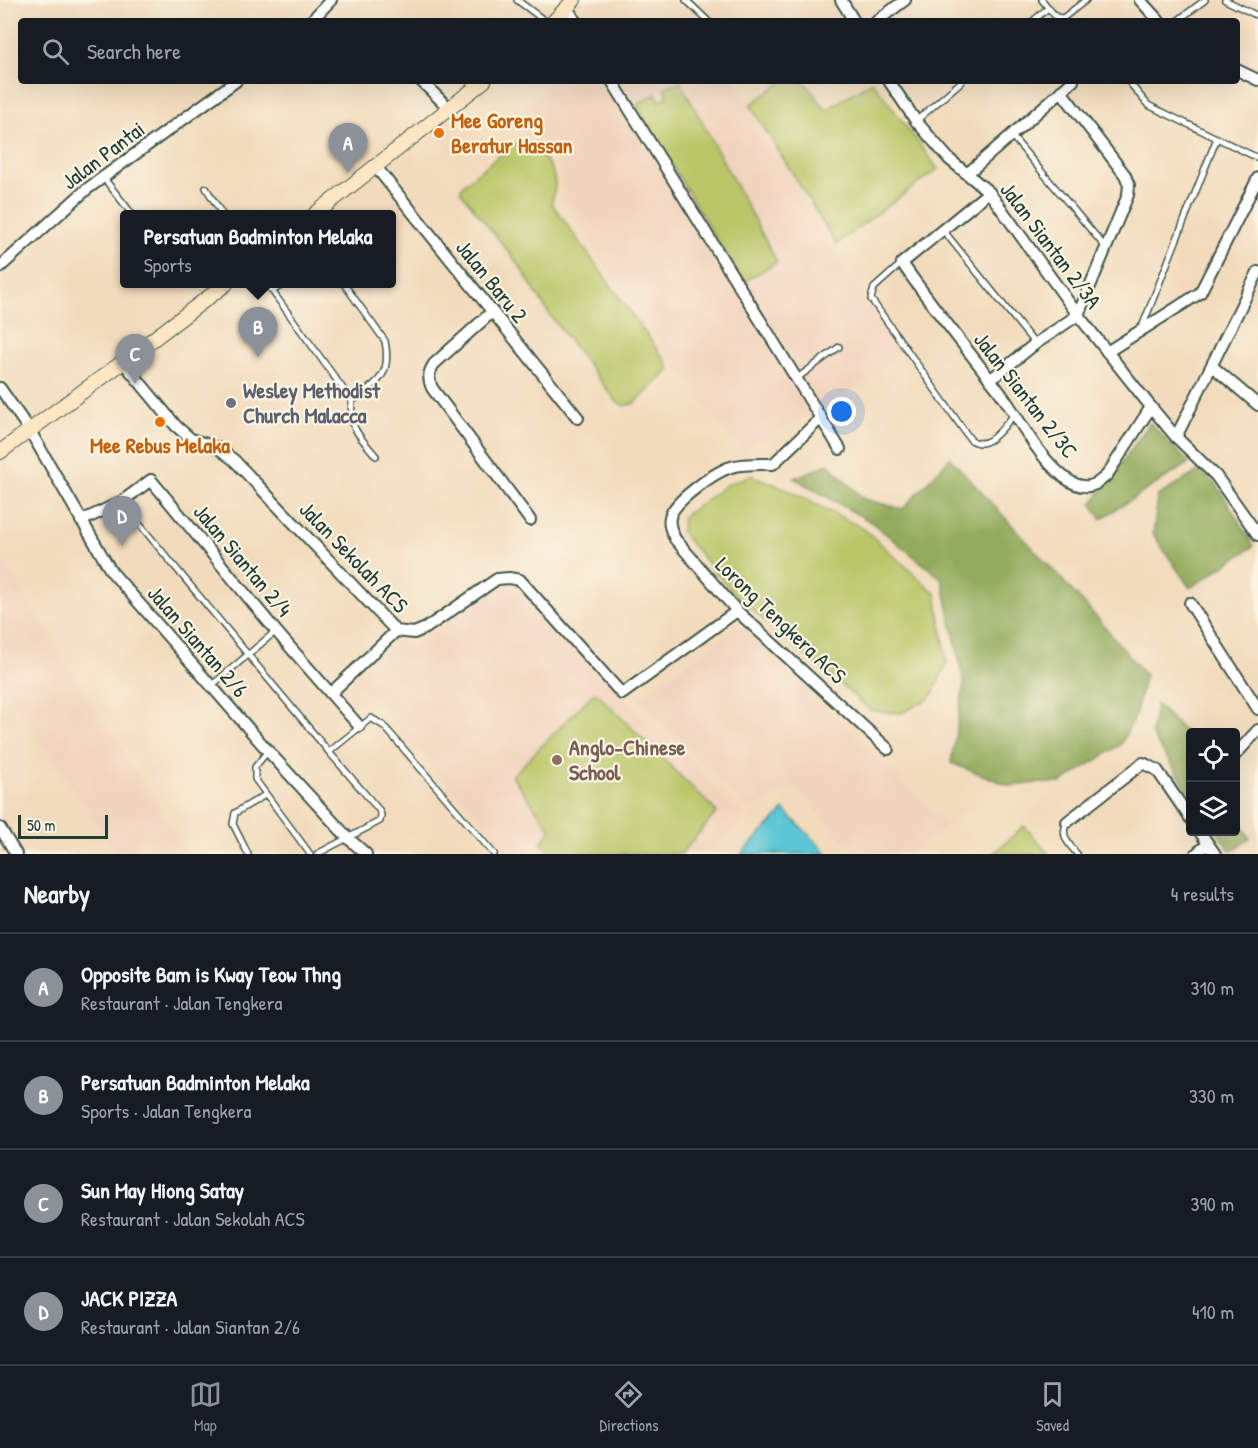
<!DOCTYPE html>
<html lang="en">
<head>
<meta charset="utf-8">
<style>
  :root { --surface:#171b24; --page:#242831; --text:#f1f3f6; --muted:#9ea1a6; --line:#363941; --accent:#8c9099 }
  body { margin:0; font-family:"Patrick Hand",sans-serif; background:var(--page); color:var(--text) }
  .controls { position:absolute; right:18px; bottom:18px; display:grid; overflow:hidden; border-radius:6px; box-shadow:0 6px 24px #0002 }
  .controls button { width:54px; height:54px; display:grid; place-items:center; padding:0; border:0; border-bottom:2px solid var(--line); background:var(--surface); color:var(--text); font:30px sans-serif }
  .scale { position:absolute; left:18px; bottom:15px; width:90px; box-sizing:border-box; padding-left:6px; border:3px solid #1f3d34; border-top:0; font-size:16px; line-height:21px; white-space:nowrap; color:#1f3d34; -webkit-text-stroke:4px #fcf5e5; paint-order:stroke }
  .you { position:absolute; left:842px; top:412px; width:21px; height:21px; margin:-15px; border:4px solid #fff; border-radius:50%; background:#1a73e8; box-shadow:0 0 0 9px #1a73e833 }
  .badge { display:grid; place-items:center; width:39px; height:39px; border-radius:50%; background:var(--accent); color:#fff; font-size:20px; font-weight:700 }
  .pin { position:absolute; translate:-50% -50px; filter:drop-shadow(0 2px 3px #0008) }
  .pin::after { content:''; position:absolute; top:32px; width:21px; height:18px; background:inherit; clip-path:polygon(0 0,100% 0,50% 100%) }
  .popup { position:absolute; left:120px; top:210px; width:276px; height:78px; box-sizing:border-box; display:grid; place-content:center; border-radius:6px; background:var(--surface); filter:drop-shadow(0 2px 4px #0005); font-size:20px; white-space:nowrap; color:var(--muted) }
  .popup b { font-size:22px; color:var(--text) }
  .popup::after { content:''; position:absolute; left:50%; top:100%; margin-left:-12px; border:12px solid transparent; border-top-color:var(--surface) }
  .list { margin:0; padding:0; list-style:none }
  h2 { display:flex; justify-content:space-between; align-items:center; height:78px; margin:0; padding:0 24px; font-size:26px }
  h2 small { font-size:20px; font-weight:400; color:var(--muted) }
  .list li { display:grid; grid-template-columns:39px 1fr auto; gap:18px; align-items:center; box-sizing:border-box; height:108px; padding:0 24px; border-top:2px solid var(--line) }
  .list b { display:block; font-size:22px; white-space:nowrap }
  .list p { margin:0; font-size:20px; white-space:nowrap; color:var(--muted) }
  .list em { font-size:20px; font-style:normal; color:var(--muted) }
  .icon { flex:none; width:33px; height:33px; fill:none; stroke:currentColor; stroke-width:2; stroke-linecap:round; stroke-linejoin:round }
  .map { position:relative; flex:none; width:1258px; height:854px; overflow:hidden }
  .search { position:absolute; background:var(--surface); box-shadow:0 6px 24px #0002; left:18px; right:18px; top:18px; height:66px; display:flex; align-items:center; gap:15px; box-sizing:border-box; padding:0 21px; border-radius:6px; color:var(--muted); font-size:22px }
  .sheet { height:510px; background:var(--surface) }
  nav { display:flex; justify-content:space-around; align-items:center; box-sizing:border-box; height:84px; border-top:2px solid var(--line); background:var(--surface); font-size:16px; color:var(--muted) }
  nav a { display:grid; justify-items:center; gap:3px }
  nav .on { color:var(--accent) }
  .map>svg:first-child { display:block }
  .built { fill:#f2d4be }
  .green { fill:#bac668; stroke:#6c824e; stroke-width:1.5 }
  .forest { fill:#93ab5c; stroke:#597448; stroke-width:1.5 }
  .water { fill:#5cc6d6; stroke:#3e8285; stroke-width:1.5 }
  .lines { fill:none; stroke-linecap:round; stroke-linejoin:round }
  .lane-casing { stroke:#3f5548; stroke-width:8 }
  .street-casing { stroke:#3f5548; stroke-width:14 }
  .secondary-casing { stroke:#3f5548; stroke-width:16 }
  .lane { stroke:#fff; stroke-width:5 }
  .street { stroke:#fff; stroke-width:10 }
  .secondary { stroke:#fce6c4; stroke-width:14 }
  .food-dot { fill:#e8710a; stroke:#fcf5e5; stroke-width:2 }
  .worship-dot { fill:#6b7280; stroke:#fcf5e5; stroke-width:2 }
  .education-dot { fill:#8d6e63; stroke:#fcf5e5; stroke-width:2 }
  .labels { text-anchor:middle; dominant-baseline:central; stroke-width:4.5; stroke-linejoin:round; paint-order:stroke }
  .food-label { font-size:22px; font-weight:bold; fill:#c56008; stroke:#fcf5e5; text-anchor:start }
  .street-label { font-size:22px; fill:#1f3d34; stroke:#fcf5e5 }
  .worship-label { font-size:22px; font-weight:bold; fill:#5b616d; stroke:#fcf5e5; text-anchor:start }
  .education-label { font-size:22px; font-weight:bold; fill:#785e54; stroke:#fcf5e5; text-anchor:start }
</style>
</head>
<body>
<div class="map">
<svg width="1258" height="854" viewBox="0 0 1258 854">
  <rect width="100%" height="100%" fill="#fcf5e5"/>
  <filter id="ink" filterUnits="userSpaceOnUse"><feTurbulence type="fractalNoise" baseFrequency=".0167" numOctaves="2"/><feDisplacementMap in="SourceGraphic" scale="12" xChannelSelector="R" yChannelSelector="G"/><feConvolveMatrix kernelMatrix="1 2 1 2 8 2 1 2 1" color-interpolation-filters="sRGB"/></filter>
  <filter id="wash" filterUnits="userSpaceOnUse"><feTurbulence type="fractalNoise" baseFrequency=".008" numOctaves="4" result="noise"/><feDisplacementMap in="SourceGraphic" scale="24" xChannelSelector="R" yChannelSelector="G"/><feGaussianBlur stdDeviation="1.35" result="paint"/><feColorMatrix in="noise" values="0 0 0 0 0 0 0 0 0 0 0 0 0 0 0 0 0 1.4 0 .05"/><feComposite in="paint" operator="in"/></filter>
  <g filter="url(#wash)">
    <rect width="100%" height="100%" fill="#f2dbbc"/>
    <g class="built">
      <path d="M554,81h182l118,204 44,61 -2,10 -16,15 -69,43 -69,36 -45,-56 -92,-126 -41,-68 -2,-22 -2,-8 -15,-25 -19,-25 -3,-7 2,-6z"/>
      <path d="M0,556l188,298h-72l-64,-97 -23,-30 -29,-47z"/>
      <path d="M492,578l27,7 111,120 116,111 -35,38h-202l-153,-174 42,-40 12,10z"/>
      <path d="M739,625l209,200 -37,29h-56l-61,-67 -44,23 -112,-111z"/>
    </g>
    <g class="green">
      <path d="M680,81l97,181 -35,21 -106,-178 20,-11 4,7 8,-5 -4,-8z"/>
      <path d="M784,81h20l22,29 46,-29 66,88 -102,75 -86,-139z"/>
      <path d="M525,141c13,8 30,27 30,43 0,7 -3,13 -3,20l115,159 3,7 -35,33 -11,3 -8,-5 -67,-87 -30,-49 -59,-74 4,-7 48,-39z"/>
      <path d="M751,475l35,14 78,40 72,65 11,69 -16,34 -29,16 -30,-2 -137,-116 -54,-63 2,-15 43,-32z"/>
      <path d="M595,692l122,120 -36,42h-127l-13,-11 10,-14 -39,-53z"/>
      <path d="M1024,826l25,28h-56z"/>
    </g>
    <g class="forest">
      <path d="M1150,423l39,40 -88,56 -9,-15z"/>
      <path d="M950,458l150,163 45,54 -10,41 -14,28 -60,39h-23l-27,3 -60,-23 13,-80 -22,-104 -71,-57 -77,-44 34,-14 36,35 39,10z"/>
      <path d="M1200,470l17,15 37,61 -64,42 -37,-54 5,-38z"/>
      <path d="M1156,704l34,32v57l-39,-59z"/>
      <path d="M1236,813l14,25 -19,14 -14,-20h19z"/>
    </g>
    <path class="water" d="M784,810l44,44h-87z"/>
  </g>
  <g filter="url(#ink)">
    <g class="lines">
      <defs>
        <g id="lane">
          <path d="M517,0l28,21"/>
          <path d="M686,0l22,21"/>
          <path d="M1042,0l14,17 7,1 23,-18"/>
          <path d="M1225,0l33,16"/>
          <path d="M1033,21l15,-13"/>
          <path d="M1177,21l28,-21"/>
          <path d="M1128,81l20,24 110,53"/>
          <path d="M916,121l46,-40"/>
          <path d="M1011,135l95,113"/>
          <path d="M103,177l29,37"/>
          <path d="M206,188l16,26"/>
          <path d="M943,230l92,114"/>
          <path d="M902,263l-28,25 -3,11 99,140c17,14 33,-12 44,-24"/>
          <path d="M267,284l85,117c25,-19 40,-24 33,-60l-41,-57"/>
          <path d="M273,291l11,-7"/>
          <path d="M1142,327l75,-189"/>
          <path d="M796,379l43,-32"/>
          <path d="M352,401c-3,29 7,34 24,55"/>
          <path d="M121,502l208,250"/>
          <path d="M211,686l65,-55"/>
          <path d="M268,751l-13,16v12l55,75"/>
          <path d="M1067,822c-7,14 1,21 10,32"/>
          <path d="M248,854l-15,-30 2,-11 30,-18"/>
          <path d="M317,854l63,-33 1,-6 -2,-5 -50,-58 42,-34 13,8 110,128"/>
        </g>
        <g id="street">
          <path d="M841,0l13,21"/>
          <path d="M1140,0l19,21"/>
          <path d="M567,7l8,14"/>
          <path d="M311,21l20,-21"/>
          <path d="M877,21l28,-21"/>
          <path d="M1237,70l21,10"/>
          <path d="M421,81l29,28"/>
          <path d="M612,81l228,368"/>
          <path d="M889,81l27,40 33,38 40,33 89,123 73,92 25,30 40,39 42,59"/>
          <path d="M376,167l202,251"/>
          <path d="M968,173l105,-92"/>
          <path d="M989,192l-87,71c31,45 67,88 100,132 17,24 32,54 54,75 6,6 17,15 27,16 10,2 17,-5 24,-11l44,-68"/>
          <path d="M0,267l87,-78 149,-108"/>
          <path d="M492,312l-58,52c-6,9 -6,14 -2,24l98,132"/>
          <path d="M1107,352l93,-59 58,-115"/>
          <path d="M123,362l53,64 15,13 27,9 16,12 162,171 18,2 12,-5 71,-49 12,-1 11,2 102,114 115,-83"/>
          <path d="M1212,366l46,39"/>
          <path d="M990,380l45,-36 43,-29 50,-120 1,-10 -4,-10 -64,-84"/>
          <path d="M0,388l30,43 81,140 157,180 80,87 18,16"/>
          <path d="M821,418l-48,46c-14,0 -29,-1 -42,3 -16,5 -57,34 -61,50 -2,8 2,15 5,22l62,72 151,138"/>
          <path d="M1176,437l82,-165"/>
          <path d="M81,521l40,-19 30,-22 125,151 83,95"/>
          <path d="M1190,603l68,106"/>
          <path d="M331,693l65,-62"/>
          <path d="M1236,754l22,-24"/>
          <path d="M1067,822l76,-59 14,7 33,48"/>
          <path d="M0,828l16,26"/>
          <path d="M1200,832l15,22"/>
          <path d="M1196,854l12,-10"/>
        </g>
        <g id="secondary">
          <path d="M554,21l20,-21"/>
          <path d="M315,214l169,-133"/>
          <path d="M0,452l123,-90 103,-78"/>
        </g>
      </defs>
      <use href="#lane" class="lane-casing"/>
      <use href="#street" class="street-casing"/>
      <use href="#secondary" class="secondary-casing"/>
      <use href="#lane" class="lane"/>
      <use href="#street" class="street"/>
      <use href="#secondary" class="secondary"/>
    </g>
  </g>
  <g class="food-dot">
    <circle cx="439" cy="133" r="6"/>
    <circle cx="160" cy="422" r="6"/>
  </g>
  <circle class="worship-dot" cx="231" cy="403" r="6"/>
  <circle class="education-dot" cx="557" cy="760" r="6"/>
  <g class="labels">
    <g class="food-label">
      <text x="451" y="120">Mee Goreng<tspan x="451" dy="25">Beratur Hassan</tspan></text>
      <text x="160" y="445" text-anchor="middle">Mee Rebus Melaka</text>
    </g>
    <g class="street-label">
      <text transform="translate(103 155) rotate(-37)">Jalan Pantai</text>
      <text transform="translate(1051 245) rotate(53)">Jalan Siantan 2/3A</text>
      <text transform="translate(492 281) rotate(51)">Jalan Baru 2</text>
      <text transform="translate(1026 395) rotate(52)">Jalan Siantan 2/3C</text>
      <text transform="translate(354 557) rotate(46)">Jalan Sekolah ACS</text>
      <text transform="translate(243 560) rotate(50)">Jalan Siantan 2/4</text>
      <text transform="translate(781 620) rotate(44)">Lorong Tengkera ACS</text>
      <text transform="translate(198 641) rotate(49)">Jalan Siantan 2/6</text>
    </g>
    <g class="worship-label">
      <text x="243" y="390">Wesley Methodist<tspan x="243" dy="25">Church Malacca</tspan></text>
    </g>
    <g class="education-label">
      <text x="569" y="747">Anglo-Chinese<tspan x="569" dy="25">School</tspan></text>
    </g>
  </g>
</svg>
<div class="controls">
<button><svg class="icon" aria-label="locate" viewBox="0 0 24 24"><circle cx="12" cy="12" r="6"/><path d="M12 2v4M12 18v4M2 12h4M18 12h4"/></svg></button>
<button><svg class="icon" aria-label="layers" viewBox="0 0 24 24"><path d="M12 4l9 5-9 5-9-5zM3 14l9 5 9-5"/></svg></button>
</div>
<div class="scale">50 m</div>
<div class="you"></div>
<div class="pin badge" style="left:348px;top:173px">A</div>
<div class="pin badge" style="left:258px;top:357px">B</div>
<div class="popup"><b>Persatuan Badminton Melaka</b>Sports</div>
<div class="pin badge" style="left:135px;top:384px">C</div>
<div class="pin badge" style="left:122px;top:546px">D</div>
<div class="search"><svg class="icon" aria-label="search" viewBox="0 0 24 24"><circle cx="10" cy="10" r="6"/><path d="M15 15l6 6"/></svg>Search here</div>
</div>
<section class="sheet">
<h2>Nearby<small>4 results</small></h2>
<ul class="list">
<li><span class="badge">A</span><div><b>Opposite Bam is Kway Teow Thng</b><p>Restaurant · Jalan Tengkera</p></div><em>310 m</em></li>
<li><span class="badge">B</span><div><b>Persatuan Badminton Melaka</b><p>Sports · Jalan Tengkera</p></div><em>330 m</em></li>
<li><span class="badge">C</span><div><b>Sun May Hiong Satay</b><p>Restaurant · Jalan Sekolah ACS</p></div><em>390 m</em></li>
<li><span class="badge">D</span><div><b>JACK PIZZA</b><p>Restaurant · Jalan Siantan 2/6</p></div><em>410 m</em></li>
</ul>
</section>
<nav>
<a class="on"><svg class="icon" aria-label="map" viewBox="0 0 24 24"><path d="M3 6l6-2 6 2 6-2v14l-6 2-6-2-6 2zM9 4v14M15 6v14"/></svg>Map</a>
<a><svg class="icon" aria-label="directions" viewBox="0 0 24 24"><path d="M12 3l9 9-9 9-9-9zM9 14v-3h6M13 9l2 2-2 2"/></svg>Directions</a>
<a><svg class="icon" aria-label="saved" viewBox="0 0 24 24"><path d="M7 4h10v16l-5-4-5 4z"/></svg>Saved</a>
</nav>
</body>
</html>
